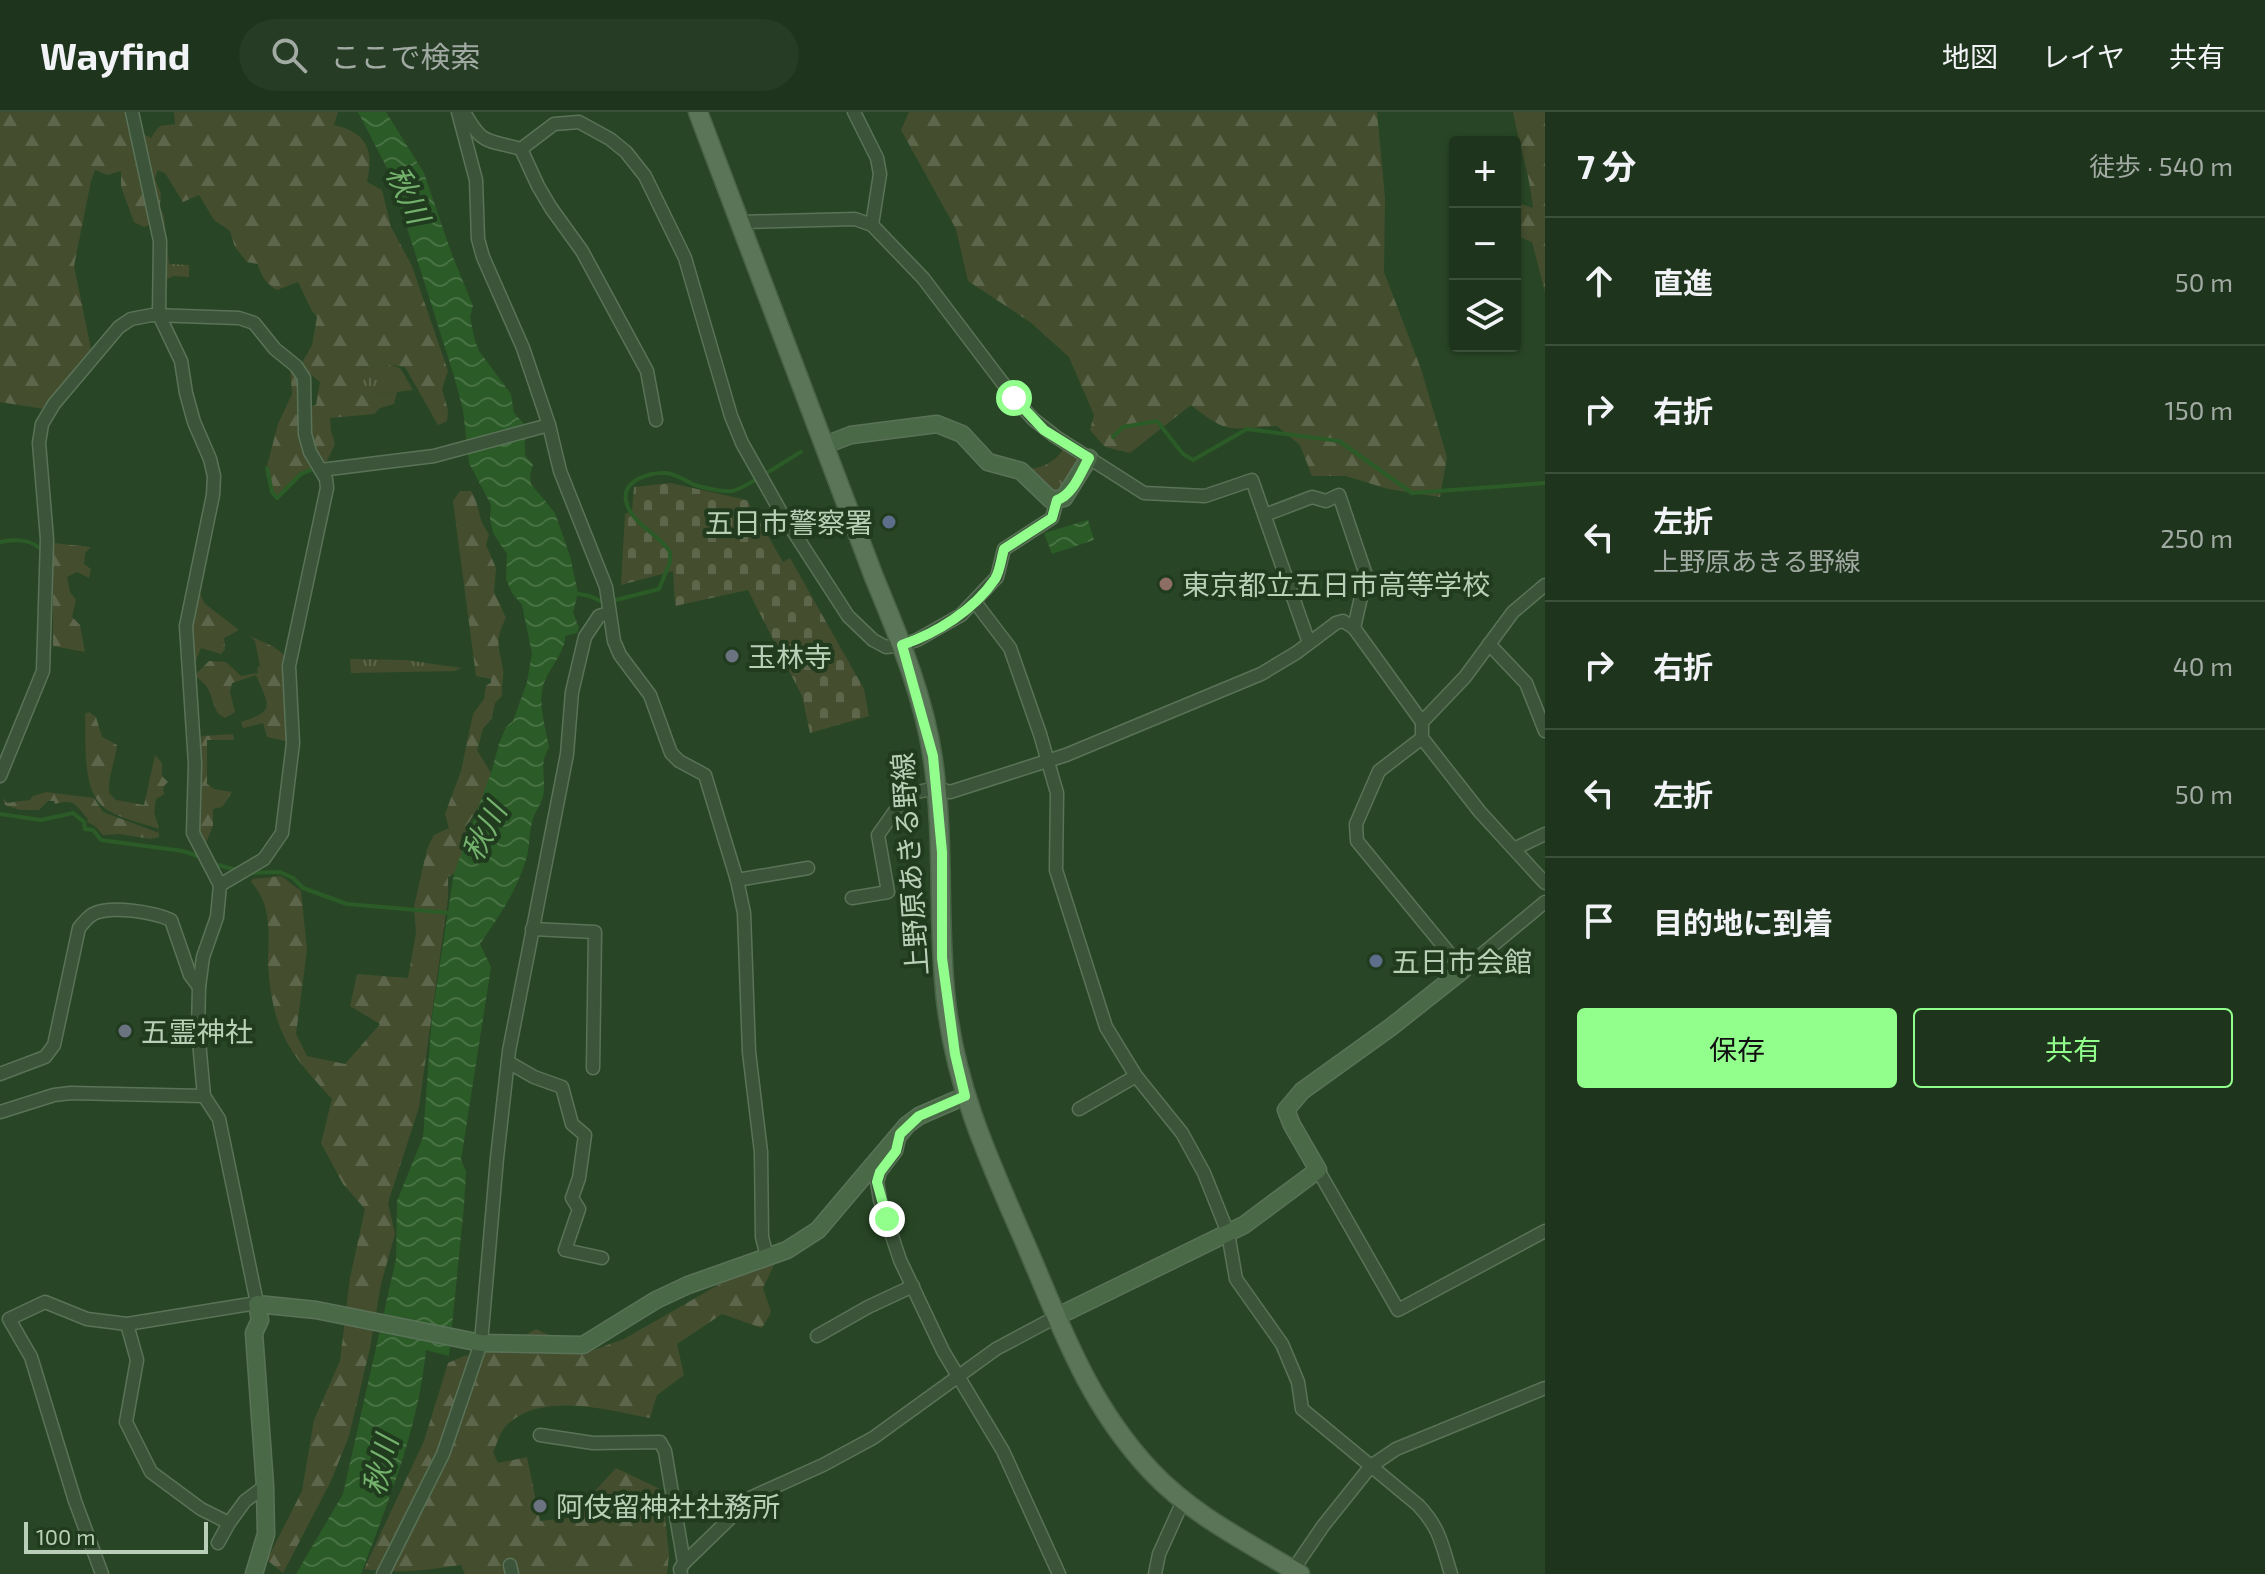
<!DOCTYPE html>
<html lang="ja">
<head>
<meta charset="utf-8">
<style>
  :root { --surface:#1e341c; --page:#263c25; --text:#f1f3f6; --muted:#a1aaa3; --line:#3c4f3b; --accent:#92ff8c }
  body { margin:0; font-family:"Exo 2","Noto Sans JP",sans-serif; background:var(--page); color:var(--text) }
  .controls { position:absolute; right:24px; top:24px; display:grid; overflow:hidden; border-radius:8px; box-shadow:0 2px 6px #0004 }
  .controls button { width:72px; height:72px; display:grid; place-items:center; padding:0; border:0; border-bottom:2px solid var(--line); background:var(--surface); color:var(--text); font:40px sans-serif }
  .scale { position:absolute; left:24px; bottom:20px; width:184px; box-sizing:border-box; padding-left:8px; border:4px solid #b9cfb7; border-top:0; font-size:22px; line-height:28px; white-space:nowrap; color:#b9cfb7; -webkit-text-stroke:6px #203b1e; paint-order:stroke }
  .stop { position:absolute; width:24px; height:24px; margin:-18px; border:6px solid #92ff8c; border-radius:50%; background:#fff }
  .stop.end { background:#92ff8c; border-color:#fff; box-shadow:0 2px 8px #0008 }
  .list { margin:0; padding:0; list-style:none }
  h2 { display:flex; justify-content:space-between; align-items:center; height:104px; margin:0; padding:0 32px; font-size:34px }
  h2 small { font-size:26px; font-weight:400; color:var(--muted) }
  .list li { display:grid; grid-template-columns:52px 1fr auto; gap:24px; align-items:center; box-sizing:border-box; height:128px; padding:0 32px; border-top:2px solid var(--line) }
  .list b { display:block; font-size:30px; white-space:nowrap }
  .list p { margin:0; font-size:26px; white-space:nowrap; color:var(--muted) }
  .list em { font-size:26px; font-style:normal; color:var(--muted) }
  .actions { display:flex; gap:16px; padding:24px 32px }
  .actions a { flex:1; padding:18px 0; border:2px solid var(--accent); border-radius:8px; text-align:center; font-size:28px; color:var(--accent) }
  .actions .main { background:var(--accent); color:#111 }
  .icon { flex:none; width:44px; height:44px; fill:none; stroke:currentColor; stroke-width:2; stroke-linecap:round; stroke-linejoin:round }
  .map { position:relative; flex:none; width:1545px; height:1462px; overflow:hidden }
  header { display:flex; align-items:center; gap:48px; box-sizing:border-box; height:112px; padding:0 40px; background:var(--surface); border-bottom:2px solid var(--line) }
  header strong { font-size:38px }
  nav { display:flex; gap:44px; margin-inline-start:auto; font-size:28px }
  .search { width:560px; height:72px; background:var(--page); display:flex; align-items:center; gap:20px; box-sizing:border-box; padding:0 28px; border-radius:44px; color:var(--muted); font-size:30px }
  main { display:flex }
  aside { flex:1; background:var(--surface) }
  .map>svg:first-child { display:block }
  .grass { fill:url(#grass-tufts) }
  .forest { fill:url(#forest-firs) }
  .cemetery { fill:url(#cemetery-stones) }
  .water { fill:url(#water-waves) }
  .lines { fill:none; stroke-linecap:round; stroke-linejoin:round }
  .stream { stroke:#2b5b27; stroke-width:4 }
  .street-casing { stroke:#5a7358; stroke-width:15 }
  .secondary-casing { stroke:#5a7358; stroke-width:19 }
  .primary-casing { stroke:#486246; stroke-width:21 }
  .street { stroke:#3c553a; stroke-width:12 }
  .secondary { stroke:#496947; stroke-width:16 }
  .primary { stroke:#5a7558; stroke-width:18 }
  .route { stroke:#92ff8c; stroke-width:10 }
  .service-dot { fill:#5c6f8a; stroke:#203b1e; stroke-width:3 }
  .education-dot { fill:#8d6e63; stroke:#203b1e; stroke-width:3 }
  .worship-dot { fill:#6b7280; stroke:#203b1e; stroke-width:3 }
  .labels { text-anchor:middle; dominant-baseline:central; stroke-width:8; stroke-linejoin:round; paint-order:stroke }
  .poi-label { font-size:28px; fill:#b9cfb7; stroke:#203b1e; text-anchor:start }
  .street-label { font-size:28px; fill:#b9cfb7; stroke:#203b1e }
  .water-label { font-size:30px; font-style:italic; fill:#74b16d; stroke:#203b1e }
</style>
</head>
<body>
<header>
<strong>Wayfind</strong>
<div class="search"><svg class="icon" aria-label="search" viewBox="0 0 24 24"><circle cx="10" cy="10" r="6"/><path d="M15 15l6 6"/></svg>ここで検索</div>
<nav><a>地図</a><a>レイヤ</a><a>共有</a></nav>
</header>
<main>
<div class="map">
<svg width="1545" height="1462" viewBox="0 0 1545 1462">
  <defs>
    <pattern id="grass-tufts" width="24" height="20" patternUnits="userSpaceOnUse" patternTransform="scale(2)"><rect width="24" height="20" fill="#444e2e"/><path d="M3 7l-1-3M5 7V3M7 7l1-3M15 17l-1-3M17 17v-4M19 17l1-3" fill="none" stroke="#5d664a"/></pattern>
    <pattern id="forest-firs" width="22" height="20" patternUnits="userSpaceOnUse" patternTransform="scale(2)"><rect width="22" height="20" fill="#444e2e"/><path d="M5 1l3.5 6h-7zM16 11l3.5 6h-7z" fill="#5d664a"/></pattern>
    <pattern id="cemetery-stones" width="16" height="16" patternUnits="userSpaceOnUse" patternTransform="scale(2)"><rect width="16" height="16" fill="#444e2e"/><path d="M2 7V4a2 2 0 0 1 4 0v3zM10 15v-3a2 2 0 0 1 4 0v3z" fill="#5d664a"/></pattern>
    <pattern id="water-waves" width="16" height="10" patternUnits="userSpaceOnUse" patternTransform="scale(2)"><rect width="16" height="10" fill="#2b5b27"/><path d="M0 5q4-4 8 0t8 0" fill="none" stroke="#487244"/></pattern>
  </defs>
  <rect width="100%" height="100%" fill="#284625"/>
  <g class="grass">
    <path d="M142,22l8,3 4,6 4,25 -3,11 6,15 -1,13 4,9 5,48 20,1v12l-15,-1 -9,4z"/>
    <path d="M390,253l10,3 13,22 -51,6 -15,-27z"/>
    <path d="M1064,335l14,10 1,8 -14,24 -16,6 -26,-22 7,-5c13,1 29,-9 34,-21z"/>
    <path d="M350,547l56,1 55,8 -6,3 -104,2z"/>
  </g>
  <g class="forest">
    <path d="M0,0h129l26,111 -11,4 -10,-5 -13,-35v-16l-14,4 -12,-5 -4,11 -17,85 17,83 -47,60 -44,-7z"/>
    <path d="M174,0h164l-4,13c33,8 40,24 33,57l15,8 9,37 21,39 36,105 -6,18 6,21 -1,11 -9,4 -33,-58 -15,-2 -42,4 13,17 1,10 35,-4 -3,12 -14,4 -6,6 -44,4 1,13 4,13 -11,23 -12,-17 -4,-43 8,-2 4,-23 -17,-14v-7l9,-16 5,-28 -5,-6 -14,-29 -21,8c-11,-7 -16,-13 -19,-26l-11,-2 -12,-15 -5,-16 -16,-11 -15,-25 -16,7 -18,-29 -11,-4c-6,-16 -8,-30 6,-43l15,-2z"/>
    <path d="M909,0h468l8,86 -1,74 37,97 26,88 -7,40 -52,-8 -42,-13h-34l-12,-31 -23,-19c-46,3 -49,9 -86,-21l-61,48 -25,-6 -15,-17 4,-15 -25,-58 -39,-35 -62,-41 -12,-52 -55,-99z"/>
    <path d="M1513,0h32v180l-13,-50 -17,-7v-33l18,6c-3,-32 -14,-64 -20,-96z"/>
    <path d="M290,253l7,6 19,97 -16,6 -24,24 -3,-5 -6,-27 11,-42 14,-30z"/>
    <path d="M460,379h11c10,16 5,26 18,43l-3,11 10,23 -2,24 12,26c-12,22 -7,29 -3,51 1,8 -2,18 -1,27l-7,7 -3,15 -9,11 -6,21 14,23 -11,31 -12,20 -3,30 -6,16 -11,7v21l-29,209 -31,96 7,31 -14,50 -11,64 -21,88 -18,45 -48,92 -16,-13 35,-69 12,-71 26,-59 10,-83 15,-69 -22,-25 -22,-41 11,-44c-25,-28 -47,-49 -57,-87 -4,-16 -7,-38 -7,-54 1,-26 3,-56 -17,-76l2,-3 28,-3 20,15 6,59 -11,84 11,22 38,8 35,-40 -30,-18 7,-32 51,4 8,-45 -2,-26 13,-58 7,-14 15,-7 -4,-14 16,-43 12,-57 11,-15 2,-14 5,-2v-4l-15,-3 -23,-175z"/>
    <path d="M53,431l38,4 -6,6 -1,11 7,5 -2,9 -12,-6 -10,5 3,15 6,8 -4,17 8,8 5,27 -32,-6z"/>
    <path d="M199,478l5,13 35,27 -15,8 1,11 -4,5 -20,-6 -7,17 -3,-48z"/>
    <path d="M250,524l24,11 14,11 2,84 -23,-5 -4,-14 -20,5 -2,-6c35,-11 28,-16 15,-47l-24,8 -2,9 5,20 -10,6c-18,-8 -6,-29 -31,-42l15,-15 17,1 15,14 17,-3 -1,-5 3,-2 -5,-25z"/>
    <path d="M89,600l7,5 6,20 15,8c-2,18 -9,30 -8,48l7,7 28,5 11,-50 7,8v13l6,6 -5,5 1,7 -8,5 -2,13 5,17c-16,-6 -39,-10 -53,-20 -26,-18 -19,-69 -21,-95z"/>
    <path d="M233,622l1,6h-27v44l7,5 18,3 -10,15 -9,2v17l-8,19 -8,-14 2,-92 3,-3z"/>
    <path d="M46,680l48,6 9,14 56,21v4l-8,2 -31,-5 -17,1 -8,-9 -8,-4 1,-3c-12,-12 -11,-21 -33,-15l-1,-3h-6l-9,9h-19l-15,-5 -2,-7 4,5 23,-3 3,-4z"/>
    <path d="M774,1153l-11,23 8,24 -9,16 -40,-14 -45,30 7,31 -27,20 -7,23c-43,-8 -109,-27 -143,7 -7,6 -10,19 -14,27l5,11 29,-6 13,64 30,-3 46,-50 46,22 7,64 -2,20h-202l-4,-9c-35,5 -61,9 -97,4l60,-128 24,-78 16,-7 35,-6 37,-21 49,24 39,-14 110,-63z"/>
  </g>
  <path class="cemetery" d="M670,371l77,17 36,62 7,-4 74,131 5,27 -59,17 -8,-37 -54,-106 -73,16 -2,-35 -52,14 4,-71 7,-3 2,-24z"/>
  <g class="water">
    <path d="M358,0h28l38,61 27,79 22,54 -3,11 5,24 4,10 32,43 3,19 10,11 1,31 8,10 -3,10 1,9 24,29 15,43 8,37 -5,19 6,16 -2,5 -12,3c1,14 -16,33 -21,47 -7,20 2,45 5,65 -11,14 -2,33 -6,48 -2,9 -8,15 -10,23 -4,12 -3,25 -6,37 -11,37 -26,57 -47,88l11,23 -30,193 5,11 -2,35 -15,150 -23,-6c-8,80 -37,149 -65,224h-65l47,-80 53,-235 1,-58 26,-64 9,-121 22,-143 37,-100 8,-29 7,-17 7,-6 14,-39 5,-29 -10,-48 -10,-12 -6,-14 1,-25 -14,-21 -3,-14 1,-14 -22,-42 -6,-53 -9,-34 -64,-202z"/>
    <path d="M1088,408l6,20 -42,14 -8,-21z"/>
  </g>
  <g class="lines">
    <g class="stream">
      <path d="M1113,325l10,-10 34,-6 26,33 10,6 54,-31 92,12 73,52 133,-10"/>
      <path d="M267,356l5,24 5,6 24,-24 15,-6"/>
      <path d="M0,430c12,-3 28,-3 38,5"/>
      <path d="M573,481l17,3 14,7 55,-14 11,-27v-10c-12,-19 -39,-28 -44,-51 -4,-21 24,-29 40,-28 11,1 19,8 29,12 9,3 27,7 37,6 11,-1 56,-32 69,-39"/>
      <path d="M0,702l41,6 32,-7 11,9 1,7 8,1 8,10 82,11 20,7"/>
      <path d="M214,752l23,6"/>
      <path d="M249,761l31,-1 13,6 10,10 44,16 104,9"/>
    </g>
    <defs>
      <g id="street">
        <path d="M458,0l18,68 2,59 5,18 40,91 26,77 11,46 46,116 8,54 6,14 30,40 21,58 8,8 26,14 32,105 7,33 5,139 12,100 1,85 5,20"/>
        <path d="M464,0c19,34 22,27 57,37l33,-25 25,-2 31,17 16,13 19,24 40,82 46,158 11,27 40,71 66,102 25,24 13,7 16,-2 15,-5 44,-25 36,-38 7,-28 48,-31 5,-18"/>
        <path d="M854,0l23,46 3,16 -8,51"/>
        <path d="M521,37l17,37 13,22 31,43 65,120 9,49"/>
        <path d="M740,110l115,-3 17,6 51,53 91,120 19,21 23,18 88,56 61,3 47,-16 57,163"/>
        <path d="M321,358l113,-14 115,-31"/>
        <path d="M1265,403l47,-18 14,4 13,-6 27,80 -12,53"/>
        <path d="M1545,473l-32,27 -48,65 -43,45v16l-43,33 -23,53 1,17 106,129 82,-68"/>
        <path d="M975,490l35,46 30,86 17,59 -1,77 50,157 30,49 46,57 22,40 24,60 8,46 46,65 16,38 4,27 116,96c22,23 24,40 33,69"/>
        <path d="M1489,532l37,39 19,48"/>
        <path d="M1422,626l58,74 65,71"/>
        <path d="M0,664l43,-105 4,-132 -8,-96 3,-19 12,-20 65,-77 12,-8 21,-4 87,3 15,5 21,26 21,17 8,12 1,56 5,18 16,27 1,9 -38,178 4,77 -11,90 -18,26 -44,26"/>
        <path d="M1516,736l29,-14"/>
        <path d="M737,768l71,-12"/>
        <path d="M852,786l36,-6 -10,-57 29,-41 30,-6 13,4 116,-37 195,-81 35,-21 40,-30 7,-2 11,7 68,94"/>
        <path d="M532,817l63,3 -2,136"/>
        <path d="M508,950l26,15 28,10 10,37 13,11 -6,43 -7,20 7,11 -14,41 37,8"/>
        <path d="M0,962l45,-17 9,-12 25,-117c4,-5 9,-11 14,-14 18,-9 60,-2 78,6l19,55 9,12"/>
        <path d="M1079,997l57,-33"/>
        <path d="M0,1000l54,-17 17,-2 133,3"/>
        <path d="M900,1022l-4,17 -16,21 -3,10 3,18 20,60 43,91 60,100 56,123"/>
        <path d="M1318,1058l80,140 147,-79"/>
        <path d="M127,1212l10,36 -11,62 25,50 50,37 28,14 16,-22 20,-15"/>
        <path d="M817,1224l51,-29 45,-21"/>
        <path d="M540,1323l53,8 67,-1 5,9 19,112"/>
        <path d="M218,1431l11,-20"/>
        <path d="M510,1453l2,9"/>
        <path d="M1293,1458l30,-44 48,-60 25,-17 149,-61"/>
        <path d="M102,1462l-27,-73 -44,-144 -22,-38 36,-17 42,17 40,5 130,-21 -38,-184 -15,-23 -6,-66 1,-43 4,-30 14,-40 3,-32 -27,-52 2,-69 -9,-138 27,-131 1,-19 -4,-17 -16,-37 -8,-29 -5,-32 -22,-46 1,-74 -28,-129"/>
        <path d="M383,1462l60,-120 38,-111 16,-185 12,-107 58,-297 5,-62 13,-55 14,-21 10,-3"/>
        <path d="M681,1462l-1,-5 4,-6 68,-66 71,-32 50,-27 123,-89 60,-32"/>
        <path d="M1155,1462l4,-20 24,-53"/>
      </g>
      <g id="secondary">
        <path d="M825,333l26,-10 86,-11 25,10 26,28 33,9 30,29 13,-2 25,-40"/>
        <path d="M1056,1205l188,-92 74,-55 -26,-45 -6,-15 16,-19 89,-64 72,-57"/>
        <path d="M254,1462l12,-40 -1,-48 -11,-153 6,-13 -3,-16 59,6 165,33 102,2 73,-45 32,-15 99,-35 31,-20 89,-105 12,-9 46,-20"/>
      </g>
      <path id="primary" d="M698,0l176,465c24,58 50,119 59,183 12,80 4,161 13,241 11,94 46,165 83,251 34,80 61,154 122,219 41,44 98,72 149,103"/>
    </defs>
    <use href="#street" class="street-casing"/>
    <use href="#secondary" class="secondary-casing"/>
    <use href="#primary" class="primary-casing"/>
    <use href="#street" class="street"/>
    <use href="#secondary" class="secondary"/>
    <use href="#primary" class="primary"/>
  </g>
  <g class="lines">
    <path class="route" d="M887,1107l-10,-37 3,-10 16,-21 4,-17 19,-18 46,-20 -10,-42 -13,-96v-106l-9,-96 -31,-111c35,-12 72,-35 93,-66 5,-8 6,-20 9,-30l48,-31 5,-18c16,-5 24,-28 32,-42l-45,-28 -30,-32"/>
  </g>
  <g class="service-dot">
    <circle cx="889" cy="410" r="8"/>
    <circle cx="1376" cy="849" r="8"/>
  </g>
  <circle class="education-dot" cx="1166" cy="472" r="8"/>
  <g class="worship-dot">
    <circle cx="732" cy="544" r="8"/>
    <circle cx="125" cy="919" r="8"/>
    <circle cx="540" cy="1394" r="8"/>
  </g>
  <g class="labels">
    <g class="poi-label">
      <text x="873" y="410" text-anchor="end">五日市警察署</text>
      <text x="1182" y="472">東京都立五日市高等学校</text>
      <text x="748" y="544">玉林寺</text>
      <text x="1392" y="849">五日市会館</text>
      <text x="141" y="919">五霊神社</text>
      <text x="556" y="1394">阿伎留神社社務所</text>
    </g>
    <g class="street-label">
      <text transform="translate(909 752) rotate(-94)">上野原あきる野線</text>
    </g>
    <g class="water-label">
      <text transform="translate(409 82) rotate(65)">秋川</text>
      <text transform="translate(483 719) rotate(-63)">秋川</text>
      <text transform="translate(379 1353) rotate(-76)">秋川</text>
    </g>
  </g>
</svg>
<div class="controls">
<button>+</button>
<button>−</button>
<button><svg class="icon" aria-label="layers" viewBox="0 0 24 24"><path d="M12 4l9 5-9 5-9-5zM3 14l9 5 9-5"/></svg></button>
</div>
<div class="scale">100 m</div>
<div class="stop" style="left:1014px;top:286px"></div>
<div class="stop end" style="left:887px;top:1107px"></div>
</div>
<aside>
<h2>7 分<small>徒歩 · 540 m</small></h2>
<ul class="list">
<li><svg class="icon" aria-label="ahead" viewBox="0 0 24 24"><path d="M12 20V5M6 11l6-6 6 6"/></svg><div><b>直進</b></div><em>50 m</em></li>
<li><svg class="icon" aria-label="right" viewBox="0 0 24 24"><path d="M7 20v-9h11M14 6l5 5-5 5"/></svg><div><b>右折</b></div><em>150 m</em></li>
<li><svg class="icon" aria-label="left" viewBox="0 0 24 24"><path d="M17 20v-9H6M10 6l-5 5 5 5"/></svg><div><b>左折</b><p>上野原あきる野線</p></div><em>250 m</em></li>
<li><svg class="icon" aria-label="right" viewBox="0 0 24 24"><path d="M7 20v-9h11M14 6l5 5-5 5"/></svg><div><b>右折</b></div><em>40 m</em></li>
<li><svg class="icon" aria-label="left" viewBox="0 0 24 24"><path d="M17 20v-9H6M10 6l-5 5 5 5"/></svg><div><b>左折</b></div><em>50 m</em></li>
<li><svg class="icon" aria-label="arrive" viewBox="0 0 24 24"><path d="M6 21V4h12l-3 4 3 4H6"/></svg><div><b>目的地に到着</b></div></li>
</ul>
<div class="actions"><a class="main">保存</a><a>共有</a></div>
</aside>
</main>
</body>
</html>
